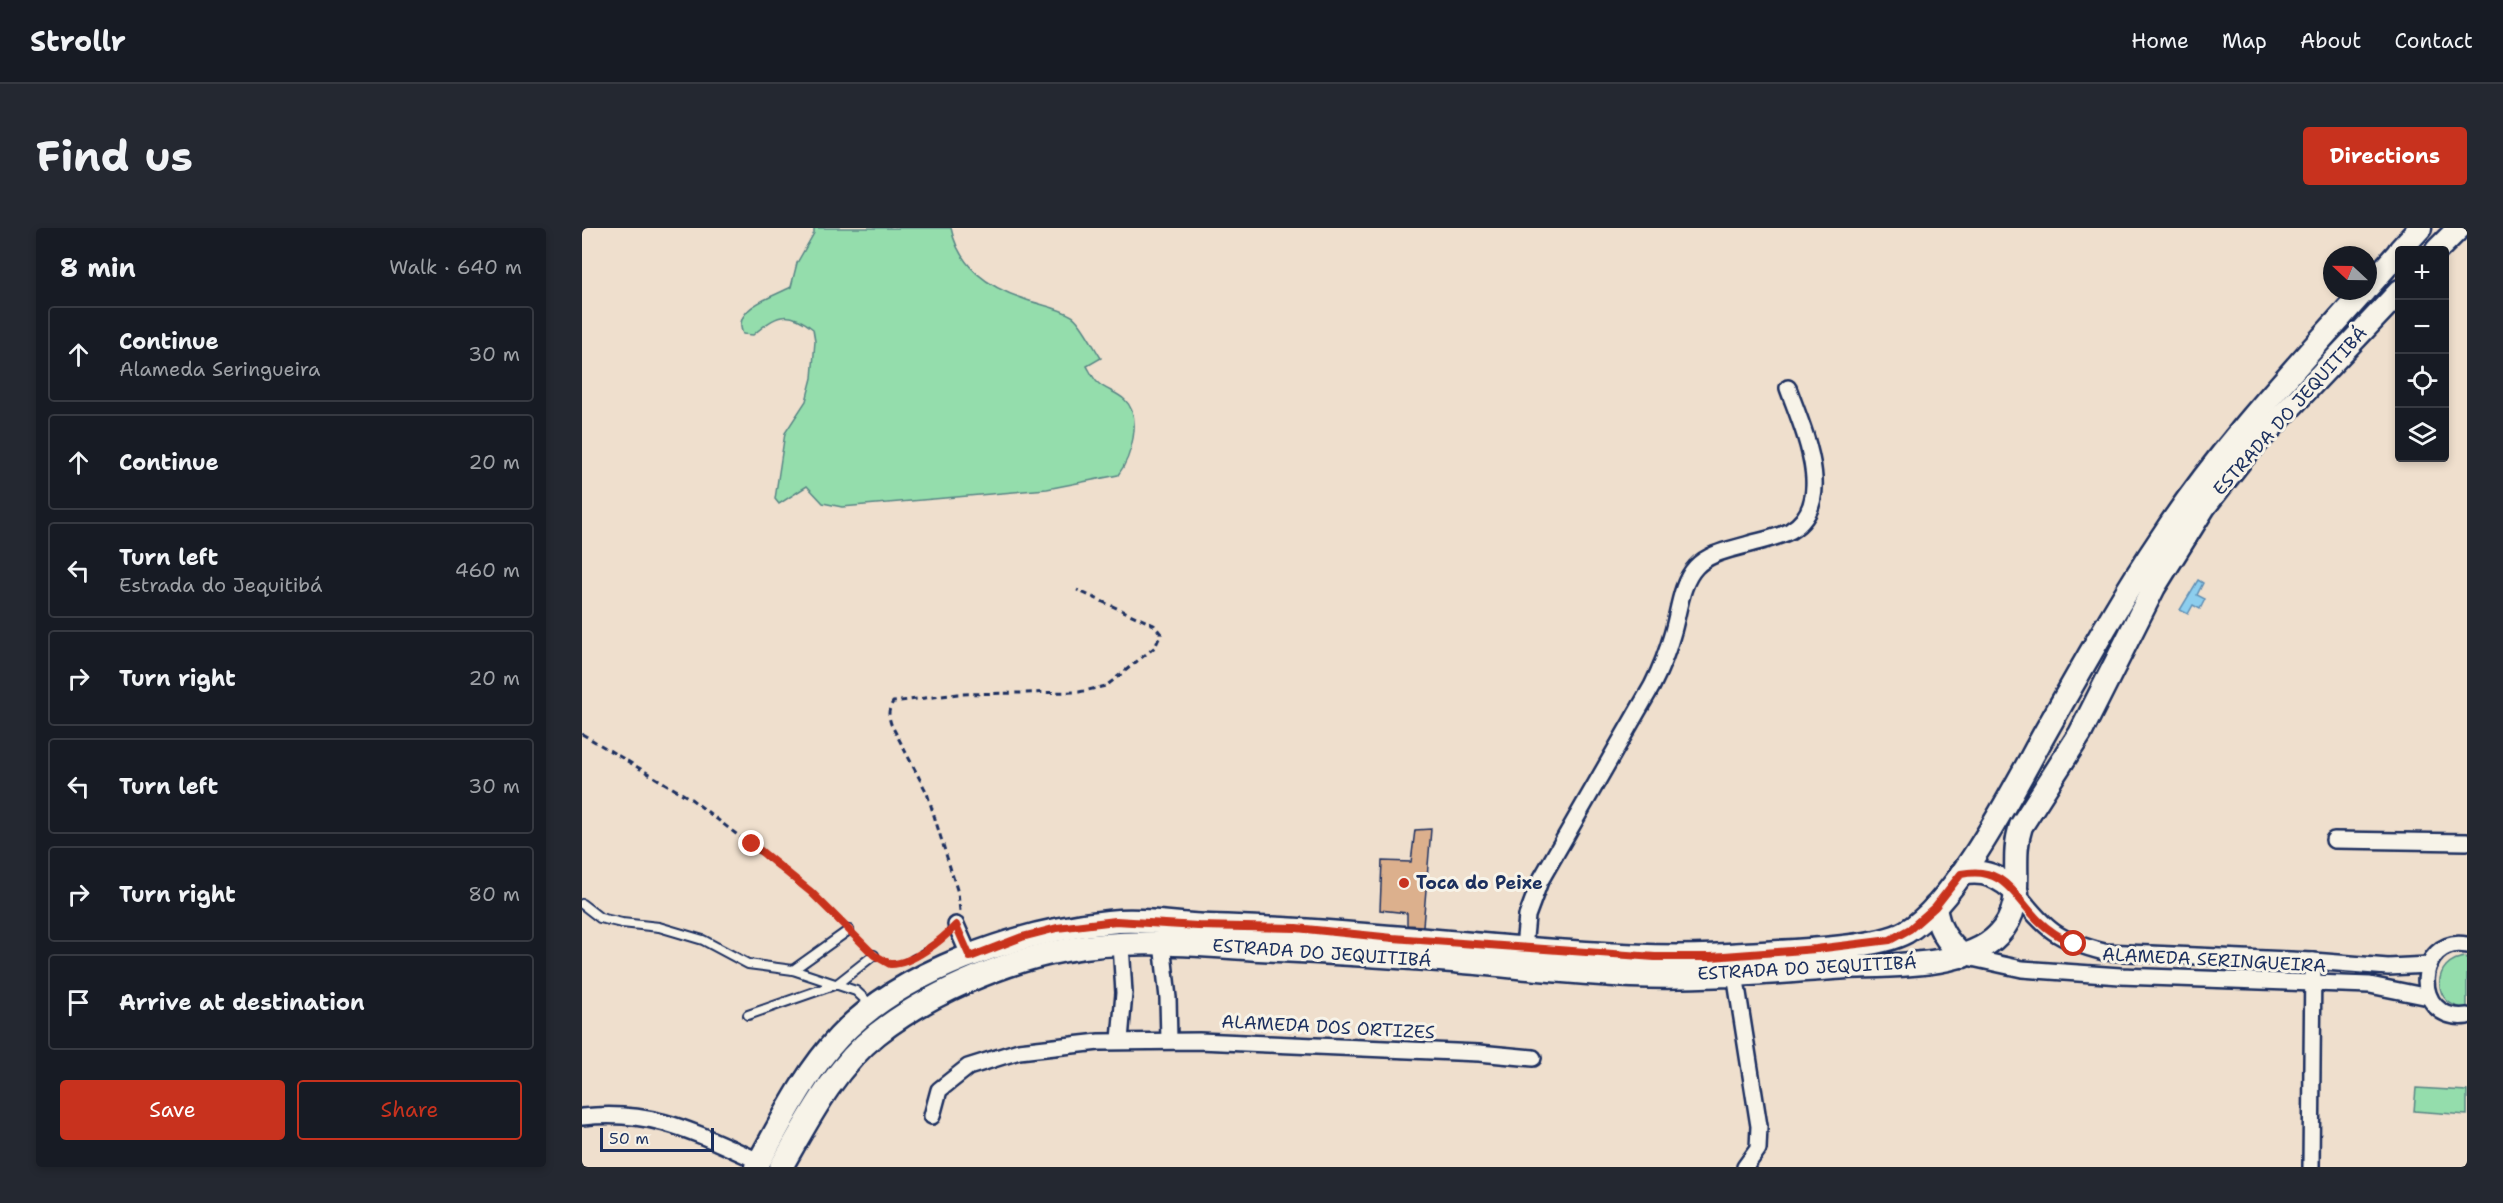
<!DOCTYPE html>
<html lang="en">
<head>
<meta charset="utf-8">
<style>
  :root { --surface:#171b24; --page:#242831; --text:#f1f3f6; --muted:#9ea1a6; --line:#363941; --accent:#c8321e }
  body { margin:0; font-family:"Shantell Sans",sans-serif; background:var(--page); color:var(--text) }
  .controls { position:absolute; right:18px; top:18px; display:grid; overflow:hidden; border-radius:6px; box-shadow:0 3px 9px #0003 }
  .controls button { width:54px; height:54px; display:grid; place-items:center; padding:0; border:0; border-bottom:2px solid var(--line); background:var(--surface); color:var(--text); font:30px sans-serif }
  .compass { position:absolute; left:1741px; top:18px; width:54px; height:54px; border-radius:50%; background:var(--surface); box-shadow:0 3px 9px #0003; rotate:292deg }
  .scale { position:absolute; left:18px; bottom:15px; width:114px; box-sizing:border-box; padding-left:6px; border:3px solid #1b2f5e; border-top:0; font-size:16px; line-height:21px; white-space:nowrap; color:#1b2f5e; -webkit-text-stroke:4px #f7f3e8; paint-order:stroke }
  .stop { position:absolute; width:18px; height:18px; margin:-14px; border:4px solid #c8321e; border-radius:50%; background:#fff }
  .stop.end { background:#c8321e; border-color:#fff; box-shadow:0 2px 6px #0008 }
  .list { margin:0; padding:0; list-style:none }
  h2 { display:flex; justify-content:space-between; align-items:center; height:78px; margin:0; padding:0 24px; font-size:26px }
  h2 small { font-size:20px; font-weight:400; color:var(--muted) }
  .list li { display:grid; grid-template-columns:39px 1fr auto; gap:18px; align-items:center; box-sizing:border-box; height:96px; margin:0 12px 12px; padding:0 12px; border:2px solid var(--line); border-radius:6px }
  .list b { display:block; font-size:22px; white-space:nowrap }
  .list p { margin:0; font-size:20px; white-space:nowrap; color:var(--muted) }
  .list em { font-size:20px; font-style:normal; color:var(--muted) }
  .actions { display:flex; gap:12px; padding:18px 24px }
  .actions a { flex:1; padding:14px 0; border:2px solid var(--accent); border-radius:6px; text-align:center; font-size:21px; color:var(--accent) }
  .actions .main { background:var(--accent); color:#fff }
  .icon { flex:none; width:33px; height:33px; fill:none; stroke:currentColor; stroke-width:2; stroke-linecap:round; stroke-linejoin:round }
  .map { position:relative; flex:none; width:1885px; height:939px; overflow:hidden; border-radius:6px }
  header { display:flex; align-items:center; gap:36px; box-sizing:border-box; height:84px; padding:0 30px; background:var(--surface); border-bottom:2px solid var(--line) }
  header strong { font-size:28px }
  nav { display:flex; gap:33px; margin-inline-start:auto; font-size:21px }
  .intro { display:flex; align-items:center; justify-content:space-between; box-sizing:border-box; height:144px; padding:0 36px }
  h1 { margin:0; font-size:42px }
  .button { padding:15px 27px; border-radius:6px; background:var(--accent); color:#fff; font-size:21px; font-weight:700 }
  main { display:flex; gap:36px; padding:0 36px }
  aside { flex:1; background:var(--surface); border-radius:6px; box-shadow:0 3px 9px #0003 }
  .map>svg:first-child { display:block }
  .green { fill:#94ddac; stroke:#588685; stroke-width:1.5 }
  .water { fill:#8dceee; stroke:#5f8eb4; stroke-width:1.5 }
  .building { fill:#dcb08d; stroke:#1b2f5e; stroke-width:1.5 }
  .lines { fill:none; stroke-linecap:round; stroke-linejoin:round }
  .service-casing { stroke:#1b2f5e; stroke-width:12 }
  .minor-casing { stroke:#1b2f5e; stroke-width:20 }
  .primary-casing { stroke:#1b2f5e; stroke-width:27 }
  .path { stroke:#1b2f5e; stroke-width:3; stroke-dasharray:6 4.5; stroke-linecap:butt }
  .service { stroke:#f7f3e8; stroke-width:8 }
  .minor { stroke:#f7f3e8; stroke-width:15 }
  .primary { stroke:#f7f3e8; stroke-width:22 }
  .route { stroke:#c8321e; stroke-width:8 }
  .poi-dot { fill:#c8321e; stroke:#f7f3e8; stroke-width:2 }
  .labels { text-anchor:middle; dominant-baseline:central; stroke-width:6; stroke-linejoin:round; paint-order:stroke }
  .street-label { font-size:18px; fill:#1b2f5e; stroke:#f7f3e8 }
  .poi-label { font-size:18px; font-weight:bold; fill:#1b2f5e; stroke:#f7f3e8; text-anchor:start }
</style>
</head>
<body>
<header>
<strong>Strollr</strong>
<nav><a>Home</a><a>Map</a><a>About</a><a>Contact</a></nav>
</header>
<div class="intro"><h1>Find us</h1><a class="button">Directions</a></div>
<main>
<aside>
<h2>8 min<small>Walk · 640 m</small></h2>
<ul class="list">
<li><svg class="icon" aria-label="ahead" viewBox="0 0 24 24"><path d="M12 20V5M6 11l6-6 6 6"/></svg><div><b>Continue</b><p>Alameda Seringueira</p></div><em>30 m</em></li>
<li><svg class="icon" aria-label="ahead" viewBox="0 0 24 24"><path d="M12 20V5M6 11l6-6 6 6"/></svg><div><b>Continue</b></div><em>20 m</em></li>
<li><svg class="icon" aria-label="left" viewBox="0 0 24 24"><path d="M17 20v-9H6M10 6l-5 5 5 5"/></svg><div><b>Turn left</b><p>Estrada do Jequitibá</p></div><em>460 m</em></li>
<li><svg class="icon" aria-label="right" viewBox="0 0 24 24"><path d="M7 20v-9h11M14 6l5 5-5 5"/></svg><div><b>Turn right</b></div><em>20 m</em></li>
<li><svg class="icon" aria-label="left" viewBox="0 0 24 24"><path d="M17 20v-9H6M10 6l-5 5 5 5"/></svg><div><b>Turn left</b></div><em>30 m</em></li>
<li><svg class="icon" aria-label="right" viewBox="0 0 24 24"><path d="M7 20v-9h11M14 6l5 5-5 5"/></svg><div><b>Turn right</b></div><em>80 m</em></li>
<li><svg class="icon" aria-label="arrive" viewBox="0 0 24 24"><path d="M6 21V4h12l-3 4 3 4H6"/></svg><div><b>Arrive at destination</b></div></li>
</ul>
<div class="actions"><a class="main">Save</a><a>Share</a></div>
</aside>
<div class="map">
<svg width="1885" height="939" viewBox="0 0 1885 939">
  <rect width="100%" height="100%" fill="#efdfcd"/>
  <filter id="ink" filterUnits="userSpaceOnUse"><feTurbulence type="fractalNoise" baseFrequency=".0167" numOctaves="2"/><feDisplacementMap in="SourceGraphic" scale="12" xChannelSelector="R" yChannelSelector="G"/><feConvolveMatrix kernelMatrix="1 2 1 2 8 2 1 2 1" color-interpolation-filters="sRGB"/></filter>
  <g filter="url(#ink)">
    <g class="green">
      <path d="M232,0h137c8,39 37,59 73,71 16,6 33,8 48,17 9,5 22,32 29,42l-14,8c3,5 6,12 10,16 8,8 20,10 28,18 18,17 6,58 -7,75l-71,14 -205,18 -19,-4 -16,-17 -28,18 -4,-5 10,-66 21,-32 6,-23 3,-37 -2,-12c-26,-21 -38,-13 -60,6l-10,-1c-12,-26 30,-37 48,-47l6,-24 17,-30z"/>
      <path d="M1885,729v51c-36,0 -37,-49 0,-51z"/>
      <path d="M1834,860l51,3v24l-53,-4z"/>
    </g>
    <path class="water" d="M1616,352l5,3 -6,12 8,4 -5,10 -7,-4 -5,9 -8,-4z"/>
    <path class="building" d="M849,601l-8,97 -16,-1v-12l-27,-3 2,-49 29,1 4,-32z"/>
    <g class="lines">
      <defs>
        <g id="service">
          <path d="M0,676l18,14 22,5 37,4 44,13 45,24 45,6 63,21 16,15"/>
          <path d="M211,742l56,-40"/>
          <path d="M166,787l89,-31 37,-29"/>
        </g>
        <g id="minor">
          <path d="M1752,612l133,2"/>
          <path d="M1435,665c29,37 40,47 87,59l209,9 75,6 41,-2"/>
          <path d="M374,697l14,32"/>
          <path d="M580,715l6,55 1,42"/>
          <path d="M1885,717c-52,-10 -57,78 0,71"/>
          <path d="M942,720l3,-32 13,-35 112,-195c8,-16 15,-33 20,-51 7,-22 8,-51 24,-68 13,-14 33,-17 50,-22 13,-4 31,-7 44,-14 48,-28 12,-104 -2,-143"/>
          <path d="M1381,728l59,13 98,7 250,9 59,12"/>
          <path d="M1153,746l24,152 -1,23 -13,18"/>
          <path d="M538,812l4,-47 -3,-49"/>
          <path d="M350,888l7,-26 29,-23 51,-16 80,-9 100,-1 280,12 54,5"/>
          <path d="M0,889c73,-8 113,16 177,44"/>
          <path d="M1729,939l2,-206"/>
        </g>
        <g id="primary">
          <path d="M1818,22l20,-22"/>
          <path d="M1855,22l22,-22"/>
          <path d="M1786,59l32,-36"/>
          <path d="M1379,646c24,-5 39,3 56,19"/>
          <path d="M1353,679c3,21 11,34 28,49"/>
          <path d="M174,939c25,-44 48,-93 83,-130 62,-66 180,-106 269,-115 33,-4 69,3 102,4 103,3 206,13 308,22 76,6 150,12 226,6 39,-3 130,-4 162,-22 52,-31 109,-146 140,-201 37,-65 74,-132 116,-194 58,-89 132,-167 202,-246"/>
          <path d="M199,939c27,-47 53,-99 96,-133 49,-39 127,-73 189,-84 63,-12 129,-5 193,-1 65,3 129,7 194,12 59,5 119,12 179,15 71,3 144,-4 215,-9 43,-2 120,1 151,-32 31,-32 10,-71 23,-109l59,-92 74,-147 50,-80 39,-50 157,-166"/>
        </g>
      </defs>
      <use href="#service" class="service-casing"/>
      <use href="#minor" class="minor-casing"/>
      <use href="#primary" class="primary-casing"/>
      <g class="path">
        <path d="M0,506l109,65 120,93 31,31"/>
        <path d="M378,683l-2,-18 -31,-100 -36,-69c-3,-9 -3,-14 2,-22l65,-8 121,-2 27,-6 49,-39 6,-13 -7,-9 -77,-35"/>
        <path d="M275,710l10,10"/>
        <path d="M299,732l9,4 11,-2 44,-25"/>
      </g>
      <use href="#service" class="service"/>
      <use href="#minor" class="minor"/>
      <use href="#primary" class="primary"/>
    </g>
  </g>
  <g class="lines" filter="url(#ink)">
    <path class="route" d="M170,616l59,48 63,63 16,9c21,1 52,-24 66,-39l14,32 52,-20 35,-9 59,-7 82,5 98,2 97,10 262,19h56l105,-8 74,-9 20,-11 25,-22 26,-33c43,-9 53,22 78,47 10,10 22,17 35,23"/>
  </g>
  <circle class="poi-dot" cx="822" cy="655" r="6"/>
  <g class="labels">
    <g class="street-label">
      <text transform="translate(1708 183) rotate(-48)">ESTRADA DO JEQUITIBÁ</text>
      <text transform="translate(740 725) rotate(4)">ESTRADA DO JEQUITIBÁ</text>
      <text transform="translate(1632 732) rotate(3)">ALAMEDA SERINGUEIRA</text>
      <text transform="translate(1225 740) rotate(-3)">ESTRADA DO JEQUITIBÁ</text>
      <text transform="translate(746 799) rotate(3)">ALAMEDA DOS ORTIZES</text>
    </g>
    <g class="poi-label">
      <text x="834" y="655">Toca do Peixe</text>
    </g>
  </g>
</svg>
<div class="controls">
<button>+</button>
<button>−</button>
<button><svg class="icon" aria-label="locate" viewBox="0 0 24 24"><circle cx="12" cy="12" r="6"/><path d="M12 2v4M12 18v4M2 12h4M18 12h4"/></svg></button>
<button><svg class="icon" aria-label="layers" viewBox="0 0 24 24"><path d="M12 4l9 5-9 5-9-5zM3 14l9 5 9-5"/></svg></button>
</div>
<svg class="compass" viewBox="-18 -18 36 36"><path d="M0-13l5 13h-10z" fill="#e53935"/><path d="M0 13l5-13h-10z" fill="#9ea1a6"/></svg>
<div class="scale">50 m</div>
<div class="stop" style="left:1492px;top:716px"></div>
<div class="stop end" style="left:170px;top:616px"></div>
</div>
</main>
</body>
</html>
